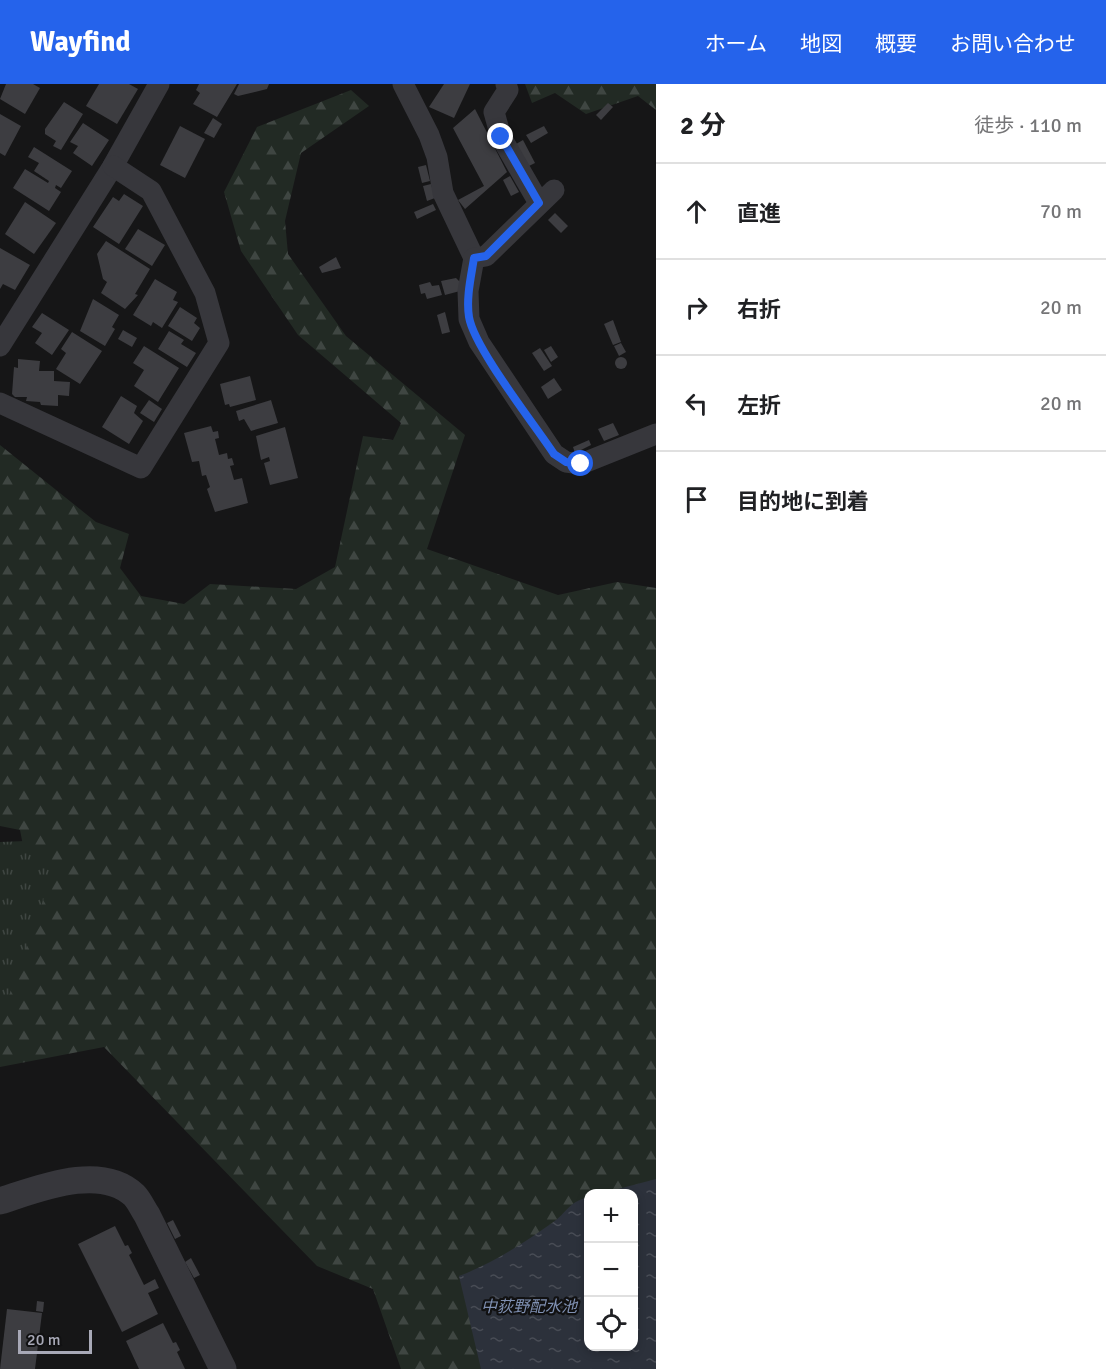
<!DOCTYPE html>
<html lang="ja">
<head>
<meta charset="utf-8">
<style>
  :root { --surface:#fff; --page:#f2f2f2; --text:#202124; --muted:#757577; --line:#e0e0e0; --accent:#2563eb }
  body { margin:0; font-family:Signika,"Noto Sans JP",sans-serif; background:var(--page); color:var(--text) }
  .controls { position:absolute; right:18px; bottom:18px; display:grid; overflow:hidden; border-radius:12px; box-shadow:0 3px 9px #0003 }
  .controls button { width:54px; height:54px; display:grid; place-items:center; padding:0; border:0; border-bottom:2px solid var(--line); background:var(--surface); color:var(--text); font:30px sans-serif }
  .scale { position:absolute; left:18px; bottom:15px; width:74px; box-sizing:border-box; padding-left:6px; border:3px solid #a8a9b7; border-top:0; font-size:16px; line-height:21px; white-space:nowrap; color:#a8a9b7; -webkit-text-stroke:4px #111112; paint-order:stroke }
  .stop { position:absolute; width:18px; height:18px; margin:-14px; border:4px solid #2563eb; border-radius:50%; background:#fff }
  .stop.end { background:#2563eb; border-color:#fff; box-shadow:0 2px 6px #0008 }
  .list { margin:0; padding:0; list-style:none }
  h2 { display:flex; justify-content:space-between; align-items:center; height:78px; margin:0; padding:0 24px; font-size:26px }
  h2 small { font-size:20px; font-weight:400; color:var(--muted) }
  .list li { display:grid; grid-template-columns:39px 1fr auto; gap:18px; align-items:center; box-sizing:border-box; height:96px; padding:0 24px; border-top:2px solid var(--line) }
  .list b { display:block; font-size:22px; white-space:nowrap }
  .list em { font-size:20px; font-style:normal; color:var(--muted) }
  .icon { flex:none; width:33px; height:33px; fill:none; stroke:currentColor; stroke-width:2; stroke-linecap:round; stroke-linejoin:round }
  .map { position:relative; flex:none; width:656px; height:1285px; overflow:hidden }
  header { display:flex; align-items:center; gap:36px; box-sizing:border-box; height:84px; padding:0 30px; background:var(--accent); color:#fff }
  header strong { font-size:28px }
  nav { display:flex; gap:33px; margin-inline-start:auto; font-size:21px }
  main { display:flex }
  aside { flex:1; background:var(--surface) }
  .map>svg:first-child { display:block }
  .forest { fill:url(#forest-firs) }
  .park { fill:url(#park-tufts) }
  .water { fill:url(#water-ripples) }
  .building { fill:#3d3d41 }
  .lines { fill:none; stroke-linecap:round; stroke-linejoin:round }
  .minor { stroke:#37373c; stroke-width:21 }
  .tertiary { stroke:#37373c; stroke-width:27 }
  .route { stroke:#2563eb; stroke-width:8 }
  .labels { text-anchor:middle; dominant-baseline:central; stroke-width:4.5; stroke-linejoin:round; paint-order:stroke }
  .water-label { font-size:16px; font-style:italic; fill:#7f90b2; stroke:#111112 }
</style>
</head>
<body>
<header>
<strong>Wayfind</strong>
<nav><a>ホーム</a><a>地図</a><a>概要</a><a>お問い合わせ</a></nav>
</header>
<main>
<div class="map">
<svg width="656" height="1285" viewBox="0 0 656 1285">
  <defs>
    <pattern id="forest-firs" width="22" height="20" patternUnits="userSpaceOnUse" patternTransform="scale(1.5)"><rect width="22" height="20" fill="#222a24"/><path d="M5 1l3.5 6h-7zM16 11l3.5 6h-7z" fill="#3f4642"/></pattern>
    <pattern id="park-tufts" width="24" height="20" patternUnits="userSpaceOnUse" patternTransform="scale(1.5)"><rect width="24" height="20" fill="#222a24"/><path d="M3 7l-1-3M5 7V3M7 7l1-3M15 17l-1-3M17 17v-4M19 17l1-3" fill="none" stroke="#3f4642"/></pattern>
    <pattern id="water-ripples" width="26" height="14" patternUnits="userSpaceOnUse" patternTransform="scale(1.5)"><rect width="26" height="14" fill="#2c313b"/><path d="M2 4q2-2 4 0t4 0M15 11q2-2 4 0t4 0" fill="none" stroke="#484c55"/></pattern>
  </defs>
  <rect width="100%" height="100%" fill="#161617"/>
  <g class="forest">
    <path d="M525,0h131v26l-18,-14 -52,18 -31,-21 -23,10z"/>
    <path d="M351,6l18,16 -68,47 -16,68 3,33 58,82 119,99 -38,114 131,46 59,-13 39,6v700l-22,-94h-46v134l-86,41h-101l-28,-80 -56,-23 -213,-219 -104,20v-89l32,-87 -12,-61 -20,-4v-381l96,77 33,12 -9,34 21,28 43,8 26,-20 86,5 39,-22 28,-131 30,4 8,-17 -103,-88 -57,-84 -17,-59 33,-65z"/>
  </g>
  <path class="park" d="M26,757l30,23 -56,157v-179z"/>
  <path class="water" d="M656,1095v190h-175l-22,-93c32,-12 65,-33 93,-53 16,-11 15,-20 36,-26v149h46v-152l-31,-1z"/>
  <g class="building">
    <path d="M6,0h27l7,4 -15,26 -25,-15z"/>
    <path d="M99,0h30l9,5 -21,35 -31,-18z"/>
    <path d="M199,0h38l-20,33 -24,-13 7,-11 -4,-3z"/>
    <path d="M239,0h30l-2,5 -29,7 -4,-2z"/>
    <path d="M444,0h26l-16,34 -25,-11z"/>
    <path d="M64,18l19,12 -22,36 -8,-4 3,-5 -11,-7v-5z"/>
    <path d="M608,19l5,4 -12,13 -5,-5z"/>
    <path d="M475,25l32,63 -42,37 -7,-9 26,-14 -31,-58z"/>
    <path d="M0,30l21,12 -16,30 -5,-3z"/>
    <path d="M213,34l9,6 -8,14 -10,-5z"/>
    <path d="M83,39l26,17 -17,26 -19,-13 5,-7 -8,-4z"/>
    <path d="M180,42l25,13 -20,39 -25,-13z"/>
    <path d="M544,42l4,7 -17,10 -5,-8z"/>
    <path d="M523,56l12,23 -8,4 -11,-23z"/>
    <path d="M34,63l38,24 -11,17 -5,-3 -1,3 6,4 -12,19 -36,-23 12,-19 23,14 1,-2 -15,-10 5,-8 -11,-6z"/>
    <path d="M426,81l4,16 -8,2 -4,-16z"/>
    <path d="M510,92l9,16 -8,4 -8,-16z"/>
    <path d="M431,100l4,14 -8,3 -4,-15z"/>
    <path d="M124,110l19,12 -24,38 -26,-17 20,-30 6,4z"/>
    <path d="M25,118l31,21 -22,31 -29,-20z"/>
    <path d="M433,120l3,6 -19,9 -3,-7z"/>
    <path d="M555,129l13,13 -7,7 -13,-13z"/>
    <path d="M138,145l27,16 -13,21 -27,-17z"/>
    <path d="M106,157l44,28 -15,25 3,1 -13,14 -24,-16 6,-11 -4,-3 -6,-25z"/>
    <path d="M0,164l30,17 -15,25 -12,-6 -3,5z"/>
    <path d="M336,173l5,11 -19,5 -3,-6z"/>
    <path d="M456,194l4,4v9l-15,4 -4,-14z"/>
    <path d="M155,195l22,13 -4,8 5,2 -16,26 -9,-6 -2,4 -18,-11z"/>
    <path d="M430,198l2,4 7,-1 3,10 -15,4 -2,-6 -4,1 -2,-9z"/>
    <path d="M93,215l26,16 -7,12 3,2 -10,17 -25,-15z"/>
    <path d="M180,223l17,11 -3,5 6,5 -8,13 -24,-15z"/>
    <path d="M445,228l5,20 -8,2 -5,-19z"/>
    <path d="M42,229l27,17 -17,25 -17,-12 7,-10 -10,-6z"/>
    <path d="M613,236l8,22 -8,3 -9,-21z"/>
    <path d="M123,246l14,8 -5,9 -14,-8z"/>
    <path d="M169,247l15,9 -3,4 15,9 -9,14 -29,-18z"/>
    <path d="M72,248l30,19 -22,33 -24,-15 10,-16 -5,-4z"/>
    <path d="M621,259l5,9 -7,4 -5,-10z"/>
    <path d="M144,262l35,22 -21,34 -24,-16 10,-16 -11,-7z"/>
    <path d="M551,262l7,11 -7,5 -7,-12z"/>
    <path d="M540,264l12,18 -8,5 -12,-18z"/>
    <circle cx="621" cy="279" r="6"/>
    <path d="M18,275l22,2 -1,10h15v10l16,1 -1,14 -11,-1v11l-17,-1 -1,-3 -14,-1 1,-4h-12l-3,-3 2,-27 4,1z"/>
    <path d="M250,292l6,24 -26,7 -1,-3 -4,1 -5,-21z"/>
    <path d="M554,294l8,12 -14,9 -7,-12z"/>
    <path d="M121,312l16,10 -3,7 9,8 -14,23 -27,-17z"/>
    <path d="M149,316l13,9 -8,13 -14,-9z"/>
    <path d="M271,316l7,23 -27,8 -7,-12 -5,2 -3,-10z"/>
    <path d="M613,339l6,12 -15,6 -6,-12z"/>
    <path d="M211,342l2,6 5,-1 1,7 -4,1 4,16 8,-2 1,6 4,-1 2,7 -4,1 4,14 8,-2 6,25 -33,9 -8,-23 3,-2 -4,-12 -4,1 -3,-15 -7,1 -8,-29z"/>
    <path d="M285,343l13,51 -28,7 -6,-22 6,-2 -1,-4 -8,3 -5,-24z"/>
    <path d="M589,356l2,5 -16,8 -2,-6z"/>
    <path d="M173,1136l8,16 -6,3 -8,-16z"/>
    <path d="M115,1142l10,20 3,-1 4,8 -3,2 15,30 11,-6 4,9 -11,5 10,21 -36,18 -44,-88z"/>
    <path d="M191,1174l9,17 -6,3 -9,-16z"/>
    <path d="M37,1217l7,1 -1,10 -7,-1z"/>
    <path d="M7,1225l35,4 -7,56h-35z"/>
    <path d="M163,1239l10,20 3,-1 4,8 -3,2 8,17h-46l-13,-28z"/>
  </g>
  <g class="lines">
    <g class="minor">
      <path d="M403,0l26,51 8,22 6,36 31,65 -6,33 1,28 10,23 75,112 12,8 15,2 75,-30"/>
      <path d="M506,0l2,6 -14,22 7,25 38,66"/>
      <path d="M474,174l12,-2 68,-66"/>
      <path d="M0,262l113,-180 46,-82"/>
      <path d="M0,319l141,65 78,-125 -14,-50 -54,-102 -38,-25"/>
    </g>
    <path class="tertiary" d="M0,1117c38,-12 100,-38 134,-6 5,5 9,14 13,20l76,154"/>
  </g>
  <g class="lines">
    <path class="route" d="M501,53l38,66 -53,53 -12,2c-3,19 -8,40 -5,59 5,31 66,108 85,137l12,8 15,2"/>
  </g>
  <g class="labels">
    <g class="water-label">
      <text x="529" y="1223">中荻野配水池</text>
    </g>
  </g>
</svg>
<div class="controls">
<button>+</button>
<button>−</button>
<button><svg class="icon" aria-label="locate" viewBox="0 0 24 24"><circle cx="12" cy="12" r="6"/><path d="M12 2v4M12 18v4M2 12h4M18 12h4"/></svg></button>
</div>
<div class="scale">20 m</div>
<div class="stop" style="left:581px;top:380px"></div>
<div class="stop end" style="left:501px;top:53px"></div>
</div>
<aside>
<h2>2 分<small>徒歩 · 110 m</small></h2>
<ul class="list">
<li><svg class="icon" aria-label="ahead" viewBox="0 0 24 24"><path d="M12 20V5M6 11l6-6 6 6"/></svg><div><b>直進</b></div><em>70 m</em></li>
<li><svg class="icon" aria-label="right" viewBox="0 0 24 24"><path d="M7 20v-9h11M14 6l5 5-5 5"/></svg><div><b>右折</b></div><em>20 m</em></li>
<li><svg class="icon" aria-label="left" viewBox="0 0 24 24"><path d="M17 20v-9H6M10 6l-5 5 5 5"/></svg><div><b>左折</b></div><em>20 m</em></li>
<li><svg class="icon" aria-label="arrive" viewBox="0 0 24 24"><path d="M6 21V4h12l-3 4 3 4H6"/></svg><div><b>目的地に到着</b></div></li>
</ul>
</aside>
</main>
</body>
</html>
